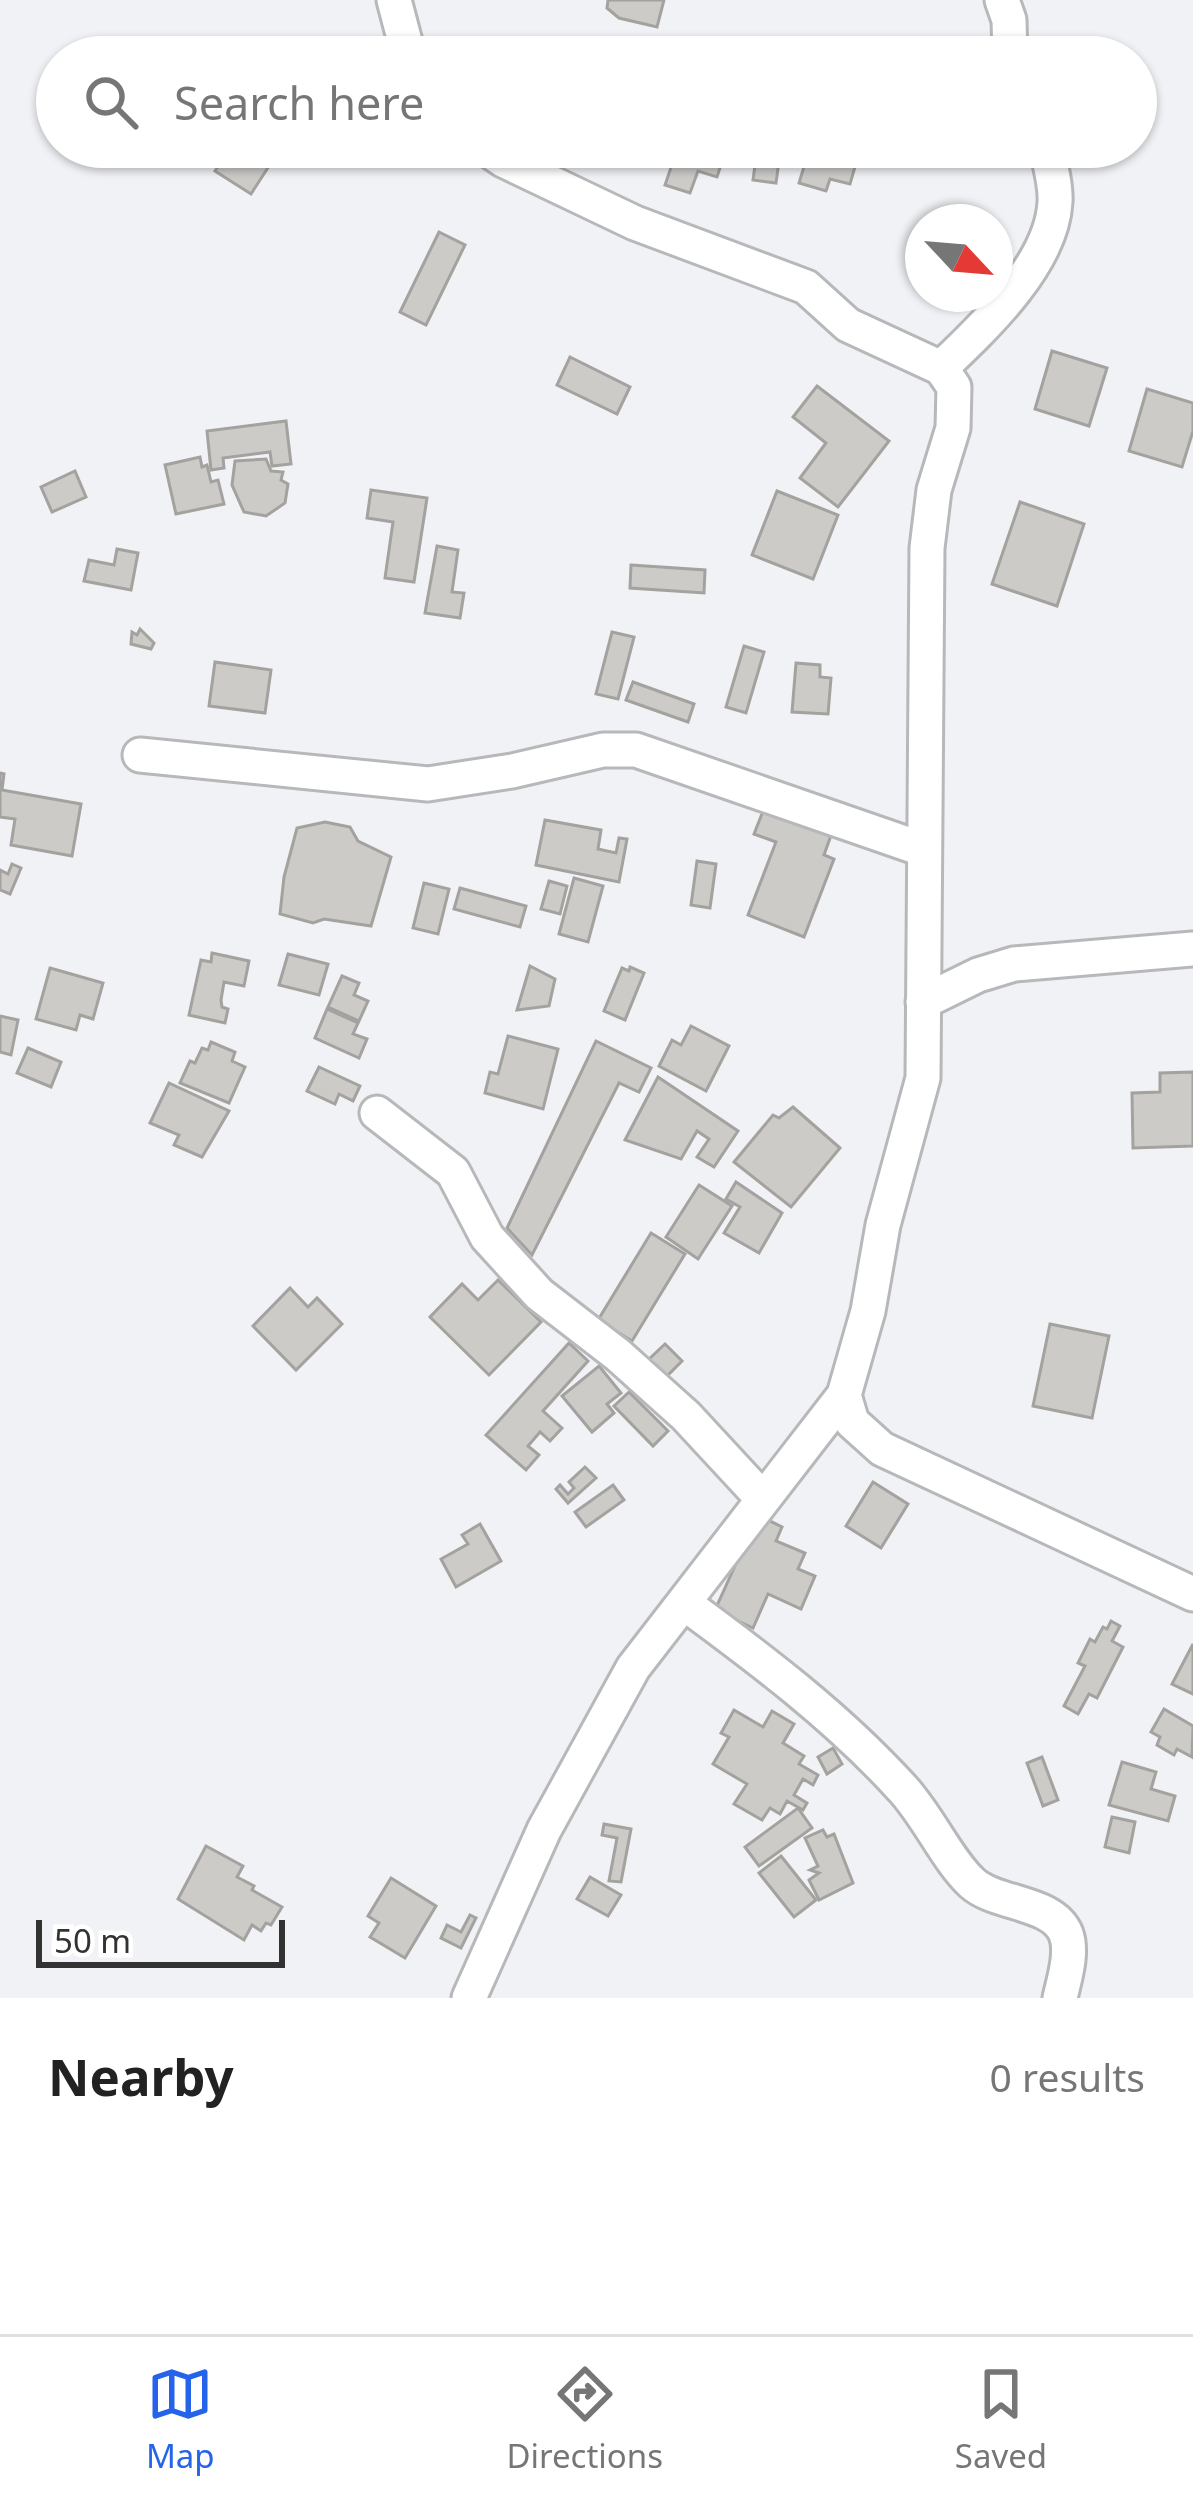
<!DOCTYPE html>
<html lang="en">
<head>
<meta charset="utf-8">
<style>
  :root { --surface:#fff; --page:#f2f2f2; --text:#222; --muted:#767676; --line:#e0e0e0; --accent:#2563eb }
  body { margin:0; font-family:"Noto Sans",sans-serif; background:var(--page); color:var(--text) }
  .compass { position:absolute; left:905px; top:204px; width:108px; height:108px; border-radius:50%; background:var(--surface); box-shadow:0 3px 9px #0004; rotate:116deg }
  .scale { position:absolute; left:36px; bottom:30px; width:249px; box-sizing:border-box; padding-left:12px; border:6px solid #323233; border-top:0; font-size:33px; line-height:42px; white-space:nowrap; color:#323233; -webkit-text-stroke:9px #fff; paint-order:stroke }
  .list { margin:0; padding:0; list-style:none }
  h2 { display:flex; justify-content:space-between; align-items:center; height:156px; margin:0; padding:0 48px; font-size:51px }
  h2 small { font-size:39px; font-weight:400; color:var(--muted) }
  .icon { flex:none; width:66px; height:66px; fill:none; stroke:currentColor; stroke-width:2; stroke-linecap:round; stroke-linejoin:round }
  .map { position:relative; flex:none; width:1193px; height:1998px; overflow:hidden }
  .search { position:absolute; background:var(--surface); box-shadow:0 3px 9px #0004; left:36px; right:36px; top:36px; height:132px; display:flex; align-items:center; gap:30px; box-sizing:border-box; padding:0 42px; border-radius:66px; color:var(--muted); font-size:45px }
  .sheet { height:336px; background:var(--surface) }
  nav { display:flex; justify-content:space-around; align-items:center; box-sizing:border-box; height:168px; border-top:3px solid var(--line); background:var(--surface); font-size:33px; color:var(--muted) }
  nav a { display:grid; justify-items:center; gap:6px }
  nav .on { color:var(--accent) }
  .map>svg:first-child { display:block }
  .building { fill:#cdcbc8; stroke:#a4a29f; stroke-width:3 }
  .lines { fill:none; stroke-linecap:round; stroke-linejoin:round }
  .minor-casing { stroke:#b6b8ba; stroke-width:39 }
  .minor { stroke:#fff; stroke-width:33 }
</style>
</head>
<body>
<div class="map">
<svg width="1193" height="1998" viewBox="0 0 1193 1998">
  <rect width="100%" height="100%" fill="#f1f2f5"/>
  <g class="building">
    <path d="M608,0h56l-7,27 -38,-9 -12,-10z"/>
    <path d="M231,147h8l30,19 -18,28 -36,-23z"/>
    <path d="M678,147h49l-10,30 -19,-6 -8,22 -25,-8z"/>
    <path d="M810,147h30l19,6 -9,31 -20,-5 -4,12 -27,-8z"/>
    <path d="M757,151l23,3 -4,29 -23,-3z"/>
    <path d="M439,232l26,13 -39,80 -26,-13z"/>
    <path d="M1052,351l55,17 -18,58 -54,-17z"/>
    <path d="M570,357l60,30 -13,27 -60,-29z"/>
    <path d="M817,386l72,55 -51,66 -38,-29 26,-35 -33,-26z"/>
    <path d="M1147,389l46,14v28l-11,36 -53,-16z"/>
    <path d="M286,421l5,43 -19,2 -2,-14 -47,6 1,10 -13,2 -4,-39z"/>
    <path d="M200,457l2,10 5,-2 4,17 7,-2 6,24 -48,10 -11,-49z"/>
    <path d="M266,459l5,12 12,1 -2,8 7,4 -3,19 -19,13 -22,-4 -12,-27 3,-24z"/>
    <path d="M75,471l11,26 -34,15 -11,-25z"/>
    <path d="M371,490l56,8 -13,84 -29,-4 8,-56 -26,-4z"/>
    <path d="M777,491l61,24 -25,64 -61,-24z"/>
    <path d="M1020,502l64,22 -27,82 -65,-22z"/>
    <path d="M437,546l21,4 -6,42 12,1 -4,25 -35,-5z"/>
    <path d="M117,549l21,4 -7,37 -47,-9 5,-21 25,5z"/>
    <path d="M631,565l74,5 -1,23 -74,-5z"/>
    <path d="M140,629l14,14 -3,6 -20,-5 1,-12 5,3z"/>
    <path d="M612,632l22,5 -16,62 -22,-5z"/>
    <path d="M744,646l20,6 -18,61 -20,-6z"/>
    <path d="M215,662l56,8 -6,43 -56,-7z"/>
    <path d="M796,663l24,2v12l11,1 -3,36 -36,-2z"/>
    <path d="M633,682l61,22 -6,18 -62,-22z"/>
    <path d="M0,773l4,1 -2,16 79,14 -9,52 -61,-11 4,-26 -15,-2z"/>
    <path d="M767,801l67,26 -10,28 10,4 -30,78 -56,-22 28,-73 -22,-8z"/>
    <path d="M545,820l56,10 -3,19 18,4 3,-15 8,1 -8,43 -83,-17z"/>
    <path d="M325,822l25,5 8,14 33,16 -20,69 -47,-7 -11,4 -33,-9 4,-37 13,-49z"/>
    <path d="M697,861l19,3 -6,44 -19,-3z"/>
    <path d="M12,864l9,4 -11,26 -10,-4v-20l8,4z"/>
    <path d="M574,878l29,8 -15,56 -29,-8z"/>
    <path d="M549,881l18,5 -7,28 -19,-5z"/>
    <path d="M424,883l25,6 -11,45 -25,-6z"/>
    <path d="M460,888l66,18 -6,21 -66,-18z"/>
    <path d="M212,953l37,8 -5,25 -20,-4 -3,18 1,7 6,2 -3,14 -36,-8 12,-55 10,2z"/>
    <path d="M288,954l40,10 -9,31 -40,-10z"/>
    <path d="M530,966l25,13 -6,27 -32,4z"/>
    <path d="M630,967l14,6 -19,47 -21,-9 18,-43 7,3z"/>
    <path d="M50,968l53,15 -10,36 -13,-4 -4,15 -40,-11z"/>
    <path d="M342,976l17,7 -5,12 14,6 -9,20 -31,-14z"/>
    <path d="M327,1009l31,14 -5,11 14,5 -8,19 -44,-20z"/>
    <path d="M0,1016l18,4 -7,35 -11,-3z"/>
    <path d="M691,1026l38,20 -23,45 -47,-25 13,-26 9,5z"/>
    <path d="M508,1036l50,13 -15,60 -58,-16 5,-21 8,2z"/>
    <path d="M596,1041l55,27 -12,24 -20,-9 -87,172 -25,-27z"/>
    <path d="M211,1042l24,10 -3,9 13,6 -16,36 -49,-20 10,-22 5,2 7,-15 6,2z"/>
    <path d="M28,1048l33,14 -10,25 -34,-14z"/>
    <path d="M319,1067l41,19 -7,15 -14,-7 -4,10 -28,-13z"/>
    <path d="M1193,1072v74l-60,2 -1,-55 28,-1v-19z"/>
    <path d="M658,1077l80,54 -24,36 -17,-10 12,-18 -12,-8 -16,28 -56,-19z"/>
    <path d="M169,1083l60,28 -27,46 -28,-12 5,-10 -29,-12z"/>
    <path d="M793,1107l47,41 -49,59 -57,-45 39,-47 6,3z"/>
    <path d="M736,1182l46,31 -23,40 -35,-20 16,-26 -14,-8z"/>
    <path d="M699,1185l33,21 -34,53 -32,-22z"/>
    <path d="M651,1233l34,21 -53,87 -34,-21z"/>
    <path d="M498,1280l43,42 -52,53 -59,-58 32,-33 16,16z"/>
    <path d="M290,1288l18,19 9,-9 25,26 -46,46 -43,-44z"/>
    <path d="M1050,1324l59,12 -17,82 -59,-12z"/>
    <path d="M569,1343l19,18 -45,50 19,17 -12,13 -10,-9 -12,14 11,9 -13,15 -40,-35z"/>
    <path d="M665,1344l17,17 -17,17 -17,-18z"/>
    <path d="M599,1366l22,27 -14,11 7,9 -22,19 -30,-36z"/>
    <path d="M629,1392l39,39 -15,15 -39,-40z"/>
    <path d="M585,1467l11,11 -28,25 -12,-14 4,-4 8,9 6,-6 -5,-6z"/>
    <path d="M873,1482l35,22 -27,44 -35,-22z"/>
    <path d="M613,1485l11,15 -38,27 -11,-15z"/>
    <path d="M758,1515l24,12 -6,14 29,12 -7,16 17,7 -14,33 -33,-15 -15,34 -38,-18z"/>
    <path d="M480,1524l21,37 -45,26 -15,-28 27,-15 -6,-9z"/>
    <path d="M1111,1621l9,5 -8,15 11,6 -26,51 -8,-4 -11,20 -14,-8 21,-40 -7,-3 12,-24 5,3 8,-15 4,2z"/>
    <path d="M1193,1644v50l-21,-10z"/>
    <path d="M1164,1709l29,17 -1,31 -15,-8 -3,6 -17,-10 3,-8 -9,-5z"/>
    <path d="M734,1710l29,17 9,-16 22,13 -11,19 21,13 -5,8 19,11 -5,10 -10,-6 -9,16 13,8 -4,7 -16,-9 -7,13 -10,-6 -8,12 -28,-16 13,-20 -34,-20 16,-27 -8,-4z"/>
    <path d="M833,1748l9,16 -15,10 -9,-17z"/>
    <path d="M1042,1757l16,43 -15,6 -16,-43z"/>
    <path d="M1122,1762l34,10 -5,17 24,7 -7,25 -59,-16z"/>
    <path d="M798,1808l14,20 -53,38 -14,-19z"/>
    <path d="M1112,1817l23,5 -6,31 -24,-6z"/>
    <path d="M604,1824l27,5 -10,53 -12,-1 8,-43 -15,-3z"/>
    <path d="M823,1830l4,7 7,-3 19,49 -34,17 -10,-20 10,-7 -9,-3 8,-4 -13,-28z"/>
    <path d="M206,1846l37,20 -6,11 17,9 -2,4 30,17 -11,18 -5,-2 -5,8 -9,-6 -8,15 -66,-41z"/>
    <path d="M781,1856l35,44 -22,17 -35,-44z"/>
    <path d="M590,1877l31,18 -13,21 -31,-17z"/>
    <path d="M391,1878l45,28 -31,52 -35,-21 9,-14 -11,-7z"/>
    <path d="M470,1915l6,3 -15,30 -20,-10 6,-13 14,7z"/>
  </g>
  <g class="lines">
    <defs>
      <g id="minor">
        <path d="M394,0l15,57"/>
        <path d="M1002,0l7,20 1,37"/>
        <path d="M941,368c42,-40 111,-104 114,-166 1,-17 -5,-39 -9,-55"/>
        <path d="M140,755l288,29 84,-13 91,-21h33l286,99"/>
        <path d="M923,1002l55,-27 36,-11 179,-15"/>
        <path d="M377,1113l76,59 34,65 52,57 79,61 68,61 76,82"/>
        <path d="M844,1395l8,27 30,27 311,145"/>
        <path d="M684,1603c76,56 152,113 217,184 26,27 46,73 71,96 24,22 81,18 94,51 7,19 -2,46 -6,64"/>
        <path d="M469,1998l75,-168 89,-162 211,-273 24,-84 15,-86 40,-147 4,-530 7,-58 19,-62 1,-41 -13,-19 -93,-43 -42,-38 -171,-64 -132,-63 -19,-13"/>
      </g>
    </defs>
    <use href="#minor" class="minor-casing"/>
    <use href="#minor" class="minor"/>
  </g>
</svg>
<svg class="compass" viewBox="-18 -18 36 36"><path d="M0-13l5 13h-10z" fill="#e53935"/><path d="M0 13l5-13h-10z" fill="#767676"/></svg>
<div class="scale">50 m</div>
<div class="search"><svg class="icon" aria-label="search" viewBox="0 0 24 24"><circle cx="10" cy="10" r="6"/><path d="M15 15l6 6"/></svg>Search here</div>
</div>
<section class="sheet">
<h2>Nearby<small>0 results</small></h2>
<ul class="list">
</ul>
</section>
<nav>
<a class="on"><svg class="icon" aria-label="map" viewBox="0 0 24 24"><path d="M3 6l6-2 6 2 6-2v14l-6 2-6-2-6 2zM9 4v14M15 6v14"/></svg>Map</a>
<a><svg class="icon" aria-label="directions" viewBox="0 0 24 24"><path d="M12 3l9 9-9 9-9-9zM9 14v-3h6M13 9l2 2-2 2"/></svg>Directions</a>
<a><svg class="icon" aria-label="saved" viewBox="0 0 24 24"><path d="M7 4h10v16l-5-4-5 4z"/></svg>Saved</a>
</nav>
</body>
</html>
